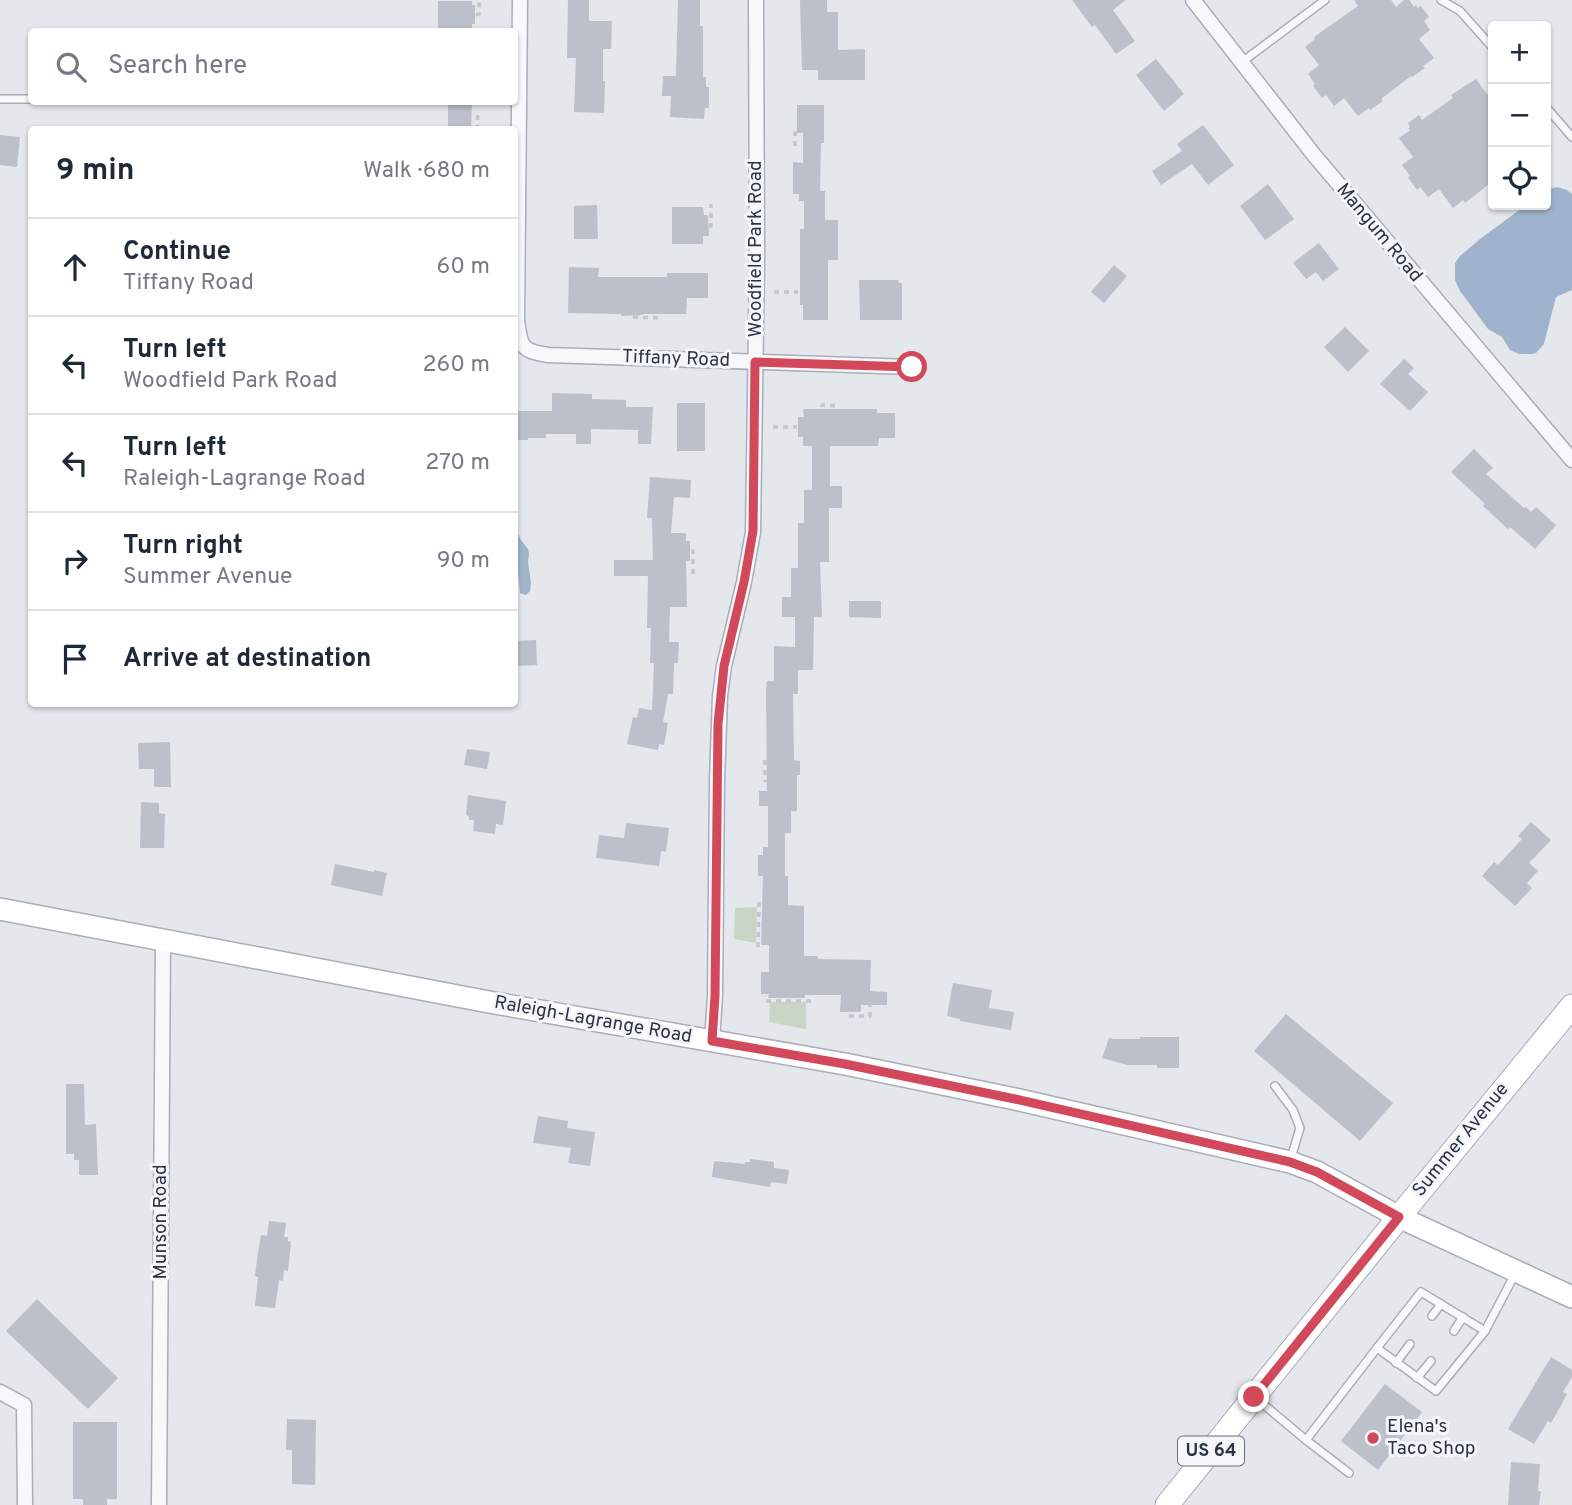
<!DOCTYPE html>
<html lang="en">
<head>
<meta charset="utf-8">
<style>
  :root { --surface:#fff; --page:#f2f2f3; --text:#1f2937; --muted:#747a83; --line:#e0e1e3 }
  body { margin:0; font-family:Overpass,sans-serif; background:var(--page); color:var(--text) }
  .controls { position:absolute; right:21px; top:21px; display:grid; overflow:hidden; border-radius:7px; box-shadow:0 2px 5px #0004 }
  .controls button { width:63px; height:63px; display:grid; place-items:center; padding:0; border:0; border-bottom:2px solid var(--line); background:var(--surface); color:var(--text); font:35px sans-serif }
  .stop { position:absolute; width:21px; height:21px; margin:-16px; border:5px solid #d1495b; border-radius:50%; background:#fff }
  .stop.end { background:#d1495b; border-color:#fff; box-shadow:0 2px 7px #0008 }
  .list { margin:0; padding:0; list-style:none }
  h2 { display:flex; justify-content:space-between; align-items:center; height:91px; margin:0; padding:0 28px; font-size:30px }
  h2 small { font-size:23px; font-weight:400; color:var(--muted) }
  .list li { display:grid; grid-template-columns:46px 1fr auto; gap:21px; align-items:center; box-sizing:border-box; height:98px; padding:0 28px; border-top:2px solid var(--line) }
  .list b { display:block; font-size:26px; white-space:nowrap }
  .list p { margin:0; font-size:23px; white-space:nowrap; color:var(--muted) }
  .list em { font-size:23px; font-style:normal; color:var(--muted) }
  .icon { flex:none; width:38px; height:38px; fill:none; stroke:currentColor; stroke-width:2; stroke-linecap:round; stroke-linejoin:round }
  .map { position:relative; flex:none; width:1572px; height:1505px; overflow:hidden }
  .search { position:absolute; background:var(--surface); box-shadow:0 2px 5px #0004; left:28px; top:28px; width:490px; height:77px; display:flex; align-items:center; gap:18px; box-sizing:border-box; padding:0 24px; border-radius:7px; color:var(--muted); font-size:26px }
  .panel { position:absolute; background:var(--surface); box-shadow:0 2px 5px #0004; left:28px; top:126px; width:490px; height:581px; border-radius:7px }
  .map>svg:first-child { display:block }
  .green { fill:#c9d6c5 }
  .water { fill:#9fb4cc }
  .building { fill:#bbc0ca }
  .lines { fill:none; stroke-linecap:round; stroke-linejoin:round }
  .service-casing { stroke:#a9aeb7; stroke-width:10 }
  .minor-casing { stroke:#a9aeb7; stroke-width:17 }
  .secondary-casing { stroke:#a9aeb7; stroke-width:24 }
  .primary-casing { stroke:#a3abb8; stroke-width:25 }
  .path { stroke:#c2c5cb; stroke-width:3.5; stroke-dasharray:5 5; stroke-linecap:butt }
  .service { stroke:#f7f8fa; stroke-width:7 }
  .minor { stroke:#f7f8fa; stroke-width:14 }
  .secondary { stroke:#fff; stroke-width:21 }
  .primary { stroke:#fff; stroke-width:23 }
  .route { stroke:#d1495b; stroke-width:9 }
  .poi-dot { fill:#d1495b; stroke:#f4f6f9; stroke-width:2.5 }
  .labels { text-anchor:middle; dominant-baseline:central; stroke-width:6; stroke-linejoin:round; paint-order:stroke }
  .shield { fill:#f4f6f9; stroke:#676e7b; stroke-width:2 }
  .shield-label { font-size:18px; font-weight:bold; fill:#2b3445 }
  .street-label { font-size:19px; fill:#2b3445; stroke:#f4f6f9 }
  .poi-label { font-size:19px; fill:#2b3445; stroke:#f4f6f9; text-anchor:start }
</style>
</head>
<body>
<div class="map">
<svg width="1572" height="1505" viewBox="0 0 1572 1505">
  <rect width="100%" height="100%" fill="#e4e7ec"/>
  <g class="green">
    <path d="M757,907l-1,36 -22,-4 1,-31z"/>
    <path d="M770,1002h36v27l-37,-7z"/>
  </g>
  <g class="water">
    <path d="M1557,187l10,3 5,4v96l-16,7 -12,47 -8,9 -5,1h-12l-9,-4 -8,-13 -14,-8 -28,-38 -5,-11v-17l5,-7 20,-17 46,-34h20v-15z"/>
    <path d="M514,526l7,14 7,9 1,5 -1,8 3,21 -1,8 -4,4 -6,-2 -2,-22 -3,-5z"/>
  </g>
  <g class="building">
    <path d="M568,0h21v21h23l-1,28h-8v32h2l-1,32 -30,-1 2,-54h-9z"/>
    <path d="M678,0h22v26h3v51h3v10h3v21h-4l-1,11 -34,-2 1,-21h-9l1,-20h13z"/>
    <path d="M800,0h27v12h11v38l27,-1v31h-47v-10h-16z"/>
    <path d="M1072,0h54l-13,10 22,31 -19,13 -21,-29 -3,2z"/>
    <path d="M1354,0h37l5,7 8,-7h5l5,7 2,-2 2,3 3,-2 8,11 -5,4 6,9 -11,9 15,19 -11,8 2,2 -13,9 -1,-1 -30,23 2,2 -13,9 -1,-2 -11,8 -14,-18 -10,8 -8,-11 -4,3 -9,-12 2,-2 -7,-10 11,-9 -14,-18 10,-8 -1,-2 44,-31z"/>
    <path d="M438,1h34v4h3v19h-3v8h-34z"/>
    <path d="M1156,59l28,35 -20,17 -28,-36z"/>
    <path d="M1476,79l17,23v79l-28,22 -2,-3 -10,8 -14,-19 -11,8 -8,-10 -3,3 -9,-13 2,-1 -8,-11 11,-8 -14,-19 11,-8 -2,-2 2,-1 -2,-4 11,-8 3,5 31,-22 -2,-3z"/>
    <path d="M448,102l24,1 -1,27h-23z"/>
    <path d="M797,105h27v38h-3l-1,48h5v29h13v40h-10v60h-25v-15h-3v-76h4v-28h-5v-7h-6v-32l10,1v-30h-6z"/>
    <path d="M1203,125l31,40 -26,20 -16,-21 -31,21 -9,-14 30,-20 -5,-7z"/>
    <path d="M0,135l20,2 -3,30 -17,-2z"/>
    <path d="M1268,184l26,35 -29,21 -25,-34z"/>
    <path d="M597,205l1,34h-24v-33z"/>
    <path d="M672,207h31l1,8h4l1,21h-6v8h-31z"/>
    <path d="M1319,243l20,26 -16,12 -7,-9 -10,7 -13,-16z"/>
    <path d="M1114,265l13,11 -23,27 -13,-11z"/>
    <path d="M569,267l30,1 -1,9h69v-4h41v25h-21l-1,16h-43v1l-22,1v-2l-53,-1z"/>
    <path d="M859,280h39l1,3h3v37h-42z"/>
    <path d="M1345,327l24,24 -21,21 -24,-25z"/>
    <path d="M1404,359l10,9 -6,6 20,18 -18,19 -30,-27z"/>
    <path d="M552,393l40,1v5l34,1v7h27l-2,37h-13v-14l-47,-1v15h-15v-10h-30v4h-18v2h-14v-29h38z"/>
    <rect x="677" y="403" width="28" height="48"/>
    <path d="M803,409h74v4h18v25h-16l-1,8h-48v40h12v22h-13v54h-9l2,55h-8l-1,53h-15v24h-5l1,66 6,1v14h-3v36h-6v22h-6v43h3v29l16,1v50h14v3l53,1 -1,31 17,1v13h-26v7h-21l1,-17h-36v3h-37l1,-4h-8v-22h8v-27h-8l2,-69h-5v-21h5v-8h5v-41h-9v-15h8l-1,-101 1,-9h7v-35l21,1v-30h-13v-20h9v-29h7v-45h6v-33h8v-44h-9v-9h-5v-20h6z"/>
    <path d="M1474,449l19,19 -7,6 38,34 2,-1 5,5 5,-5 20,18 -21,24 -25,-22 -2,2 -25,-23 2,-2 -34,-32z"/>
    <path d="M650,477l41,3 -1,18 -16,-1 -3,36h15v8h4v20h-4l1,46h-17l-1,35h10l-1,21h-4l-1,31h-5l-5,28 5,1 -4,22 -5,-1 -1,6 -31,-6 6,-27 4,1 2,-10 13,2 2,-47h-4l1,-35h-4l1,-52h-34v-16h39l-1,-42h-5z"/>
    <path d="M849,601h32v17l-32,-1z"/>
    <path d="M536,640l1,25 -19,1 -1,-25z"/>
    <path d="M170,742l1,45h-17v-18h-15l-1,-26z"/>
    <path d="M467,749l23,3 -3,17 -23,-4z"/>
    <path d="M468,795l38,6 -3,24 -7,-1 -1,10 -22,-3 1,-11h-5v-4l-3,-1z"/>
    <path d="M141,802l18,1v10l6,1 -1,34h-24z"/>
    <path d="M1531,822l20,18 -22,23 9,8 -11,12 5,5 -17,18 -33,-30 12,-14 4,3 24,-26 -4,-3z"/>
    <path d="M626,823l43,5 -3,24 -5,-1 -2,15 -63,-8 3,-23 25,3z"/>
    <path d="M335,864l39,8v-2l13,3 -5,23 -51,-11z"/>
    <path d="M953,983l39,7 -3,18 25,4 -3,18 -51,-9v-2l-13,-3z"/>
    <path d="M1286,1014l107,89 -33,38 -106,-90z"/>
    <path d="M1140,1037h39v31h-22v-3h-30l-25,-7 7,-20 5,1h26z"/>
    <path d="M66,1084h18l1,41 11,-1 2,51h-19v-15h-5v-6h-8z"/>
    <path d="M538,1116l30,5 -1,7 28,4 -5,34 -22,-3 3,-15 -38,-5z"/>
    <path d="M750,1159l24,3v6l15,2 -2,14 -16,-2 -1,5 -58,-10 2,-16 31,3v-2h5z"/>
    <path d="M269,1221l17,2 -2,14h4v4l3,1 -3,29 -4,-1 -1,11 -4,-1 -4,28 -20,-2 3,-29 -3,-1 3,-24 3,-17 6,1z"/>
    <path d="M37,1299l81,79 -30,31 -82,-78z"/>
    <path d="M1551,1357l21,13v7l-9,15 4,2 -4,8 -12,21 -3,-2 -14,23 -26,-15z"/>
    <path d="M1385,1384l37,28 -44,58 -37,-29z"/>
    <path d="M287,1419l29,1 -1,65 -23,-1v-34h-6z"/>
    <path d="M73,1422h44v77h-10v6h-24v-6h-10z"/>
    <path d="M1511,1462l29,2 -2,27h3l-2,14h-31z"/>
  </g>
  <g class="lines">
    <defs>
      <g id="service">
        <path d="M1441,0l19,11 33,37"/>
        <path d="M1242,62l83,-62"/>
        <path d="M0,99h30"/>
        <path d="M1546,107l26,30"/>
        <path d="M1275,1086l18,24 7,18 -9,30"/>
        <path d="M1432,1316l9,-12"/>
        <path d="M1454,1331l9,-14"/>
        <path d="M1377,1348l44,-56 64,39"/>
        <path d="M1396,1363l14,-19"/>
        <path d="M1417,1378l14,-17"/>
        <path d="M1257,1399l49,41 71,-92 59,43 49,-60 31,-59"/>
        <path d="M1306,1440l43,33"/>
      </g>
      <g id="minor">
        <path d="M520,0l-3,320c3,26 4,31 31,35l364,12"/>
        <path d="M1193,0l121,155 258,305"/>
        <path d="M712,1041l3,-45 2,-216 3,-84 4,-30 20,-84 9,-50 4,-276 -1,-256"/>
        <path d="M0,1392l24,13 1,100"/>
        <path d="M159,1505l4,-565"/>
      </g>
      <path id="secondary" d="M0,909l489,93 356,62 170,35 275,63 27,10 82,45 173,80"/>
      <path id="primary" d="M1167,1505l232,-288 173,-211"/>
    </defs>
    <use href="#service" class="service-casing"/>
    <use href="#minor" class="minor-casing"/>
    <use href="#secondary" class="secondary-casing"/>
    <use href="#primary" class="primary-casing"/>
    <g class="path">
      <path d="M476,15l3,-1v-14"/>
      <path d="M477,130l1,-19"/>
      <path d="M795,131v18"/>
      <path d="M709,226h2v-22"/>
      <path d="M774,292h24"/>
      <path d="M633,317l25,1"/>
      <path d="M822,407v-2l17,1"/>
      <path d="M773,427h24"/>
      <path d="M691,551h2v26"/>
      <path d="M765,760v22"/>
      <path d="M758,947l1,-45"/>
      <path d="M766,1001h45"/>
      <path d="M849,1016h21v-17"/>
    </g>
    <use href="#service" class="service"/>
    <use href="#minor" class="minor"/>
    <use href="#secondary" class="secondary"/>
    <use href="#primary" class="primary"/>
  </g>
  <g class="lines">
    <path class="route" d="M912,367l-157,-5 -2,169 -9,51 -20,84 -6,58 -3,272 -3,45 133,23 170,35 275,63 27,10 82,45 -145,180"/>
  </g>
  <circle class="poi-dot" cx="1373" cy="1438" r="7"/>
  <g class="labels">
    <rect class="shield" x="1178" y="1436.5" width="66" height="29" rx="5"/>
    <g class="shield-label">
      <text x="1211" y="1451">US 64</text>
    </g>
    <g class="street-label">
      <text transform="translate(1379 233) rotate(50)">Mangum Road</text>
      <text transform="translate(756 249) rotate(-90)">Woodfield Park Road</text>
      <text transform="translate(676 359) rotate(2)">Tiffany Road</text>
      <text transform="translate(593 1020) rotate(10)">Raleigh-Lagrange Road</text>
      <text transform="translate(1461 1140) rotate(-51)">Summer Avenue</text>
      <text transform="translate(161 1222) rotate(-90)">Munson Road</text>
    </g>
    <g class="poi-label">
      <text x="1387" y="1427">Elena's<tspan x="1387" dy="22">Taco Shop</tspan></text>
    </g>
  </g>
</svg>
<div class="controls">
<button>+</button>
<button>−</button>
<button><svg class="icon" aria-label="locate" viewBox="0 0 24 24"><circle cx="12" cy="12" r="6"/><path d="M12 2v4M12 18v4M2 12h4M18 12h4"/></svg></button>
</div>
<div class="stop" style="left:912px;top:367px"></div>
<div class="stop end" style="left:1254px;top:1397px"></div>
<div class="search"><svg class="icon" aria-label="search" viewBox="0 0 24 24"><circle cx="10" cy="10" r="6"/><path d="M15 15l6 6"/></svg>Search here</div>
<section class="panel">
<h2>9 min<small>Walk · 680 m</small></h2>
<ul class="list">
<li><svg class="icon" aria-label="ahead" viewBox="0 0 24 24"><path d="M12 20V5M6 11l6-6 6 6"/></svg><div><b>Continue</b><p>Tiffany Road</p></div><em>60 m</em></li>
<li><svg class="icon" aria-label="left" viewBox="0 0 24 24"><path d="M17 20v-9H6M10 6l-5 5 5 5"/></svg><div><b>Turn left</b><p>Woodfield Park Road</p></div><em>260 m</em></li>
<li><svg class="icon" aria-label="left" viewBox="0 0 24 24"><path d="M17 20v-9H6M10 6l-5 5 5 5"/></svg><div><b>Turn left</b><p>Raleigh-Lagrange Road</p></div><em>270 m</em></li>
<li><svg class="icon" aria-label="right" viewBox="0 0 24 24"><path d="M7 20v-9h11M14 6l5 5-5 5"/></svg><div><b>Turn right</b><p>Summer Avenue</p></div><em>90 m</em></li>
<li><svg class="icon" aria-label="arrive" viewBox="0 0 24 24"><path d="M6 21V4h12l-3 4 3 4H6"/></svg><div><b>Arrive at destination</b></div></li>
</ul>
</section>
</div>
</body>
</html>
